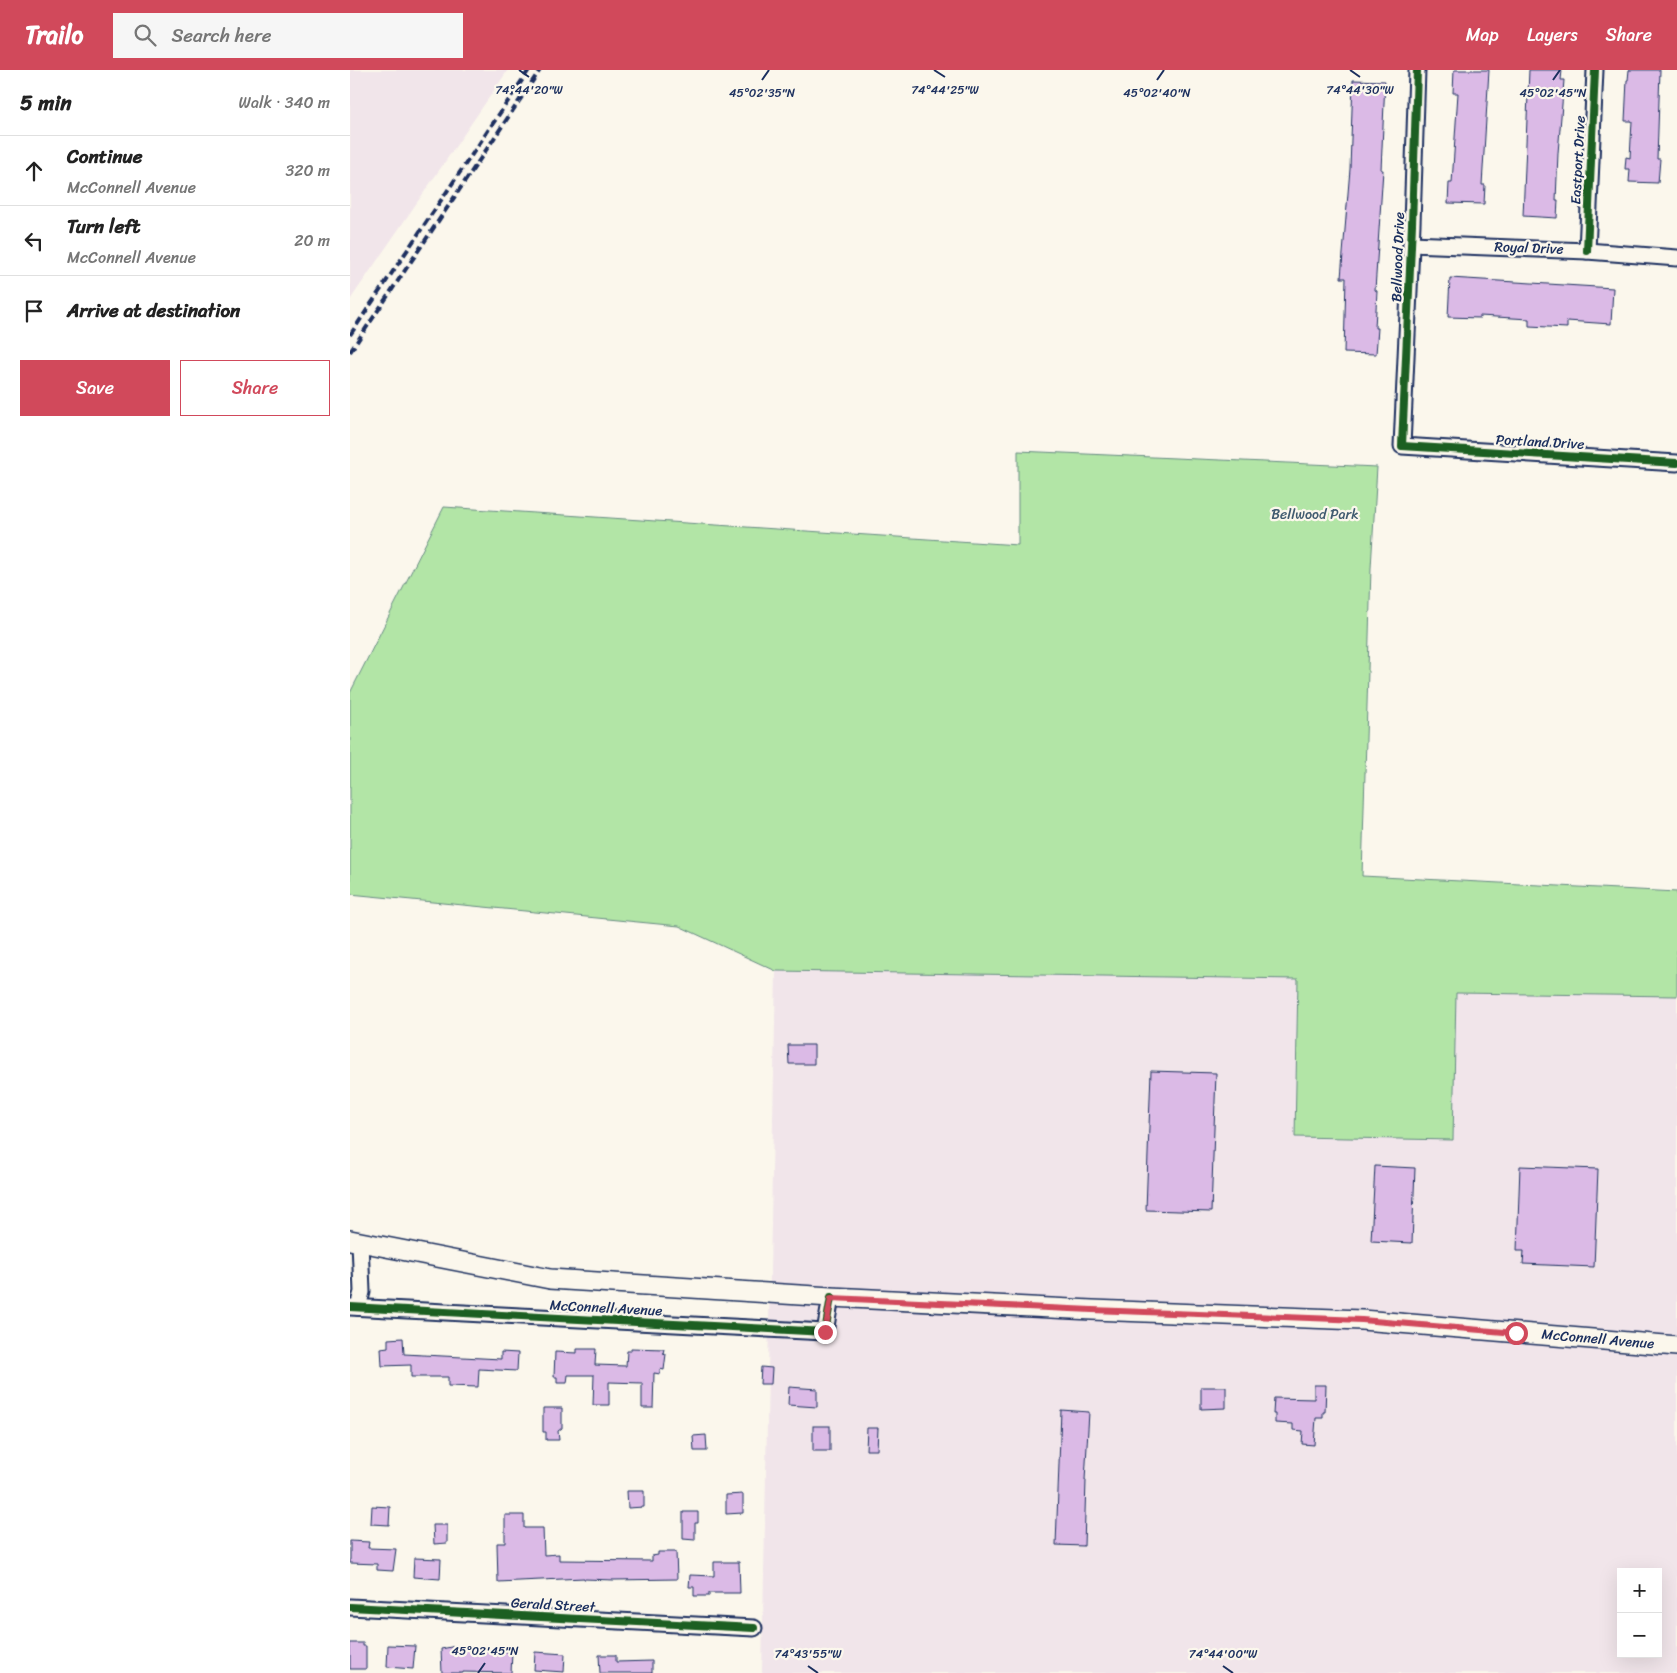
<!DOCTYPE html>
<html lang="en">
<head>
<meta charset="utf-8">
<style>
  :root { --surface:#fff; --page:#f6f6f6; --text:#222; --muted:#767676; --line:#e0e0e0; --accent:#d1495b }
  body { margin:0; font-family:Sriracha,sans-serif; background:var(--page); color:var(--text) }
  .controls { position:absolute; right:15px; bottom:15px; display:grid; overflow:hidden; border-radius:0px; box-shadow:0 5px 20px #0002 }
  .controls button { width:45px; height:45px; display:grid; place-items:center; padding:0; border:0; border-bottom:1px solid var(--line); background:var(--surface); color:var(--text); font:25px sans-serif }
  .stop { position:absolute; width:15px; height:15px; margin:-11px; border:4px solid #d1495b; border-radius:50%; background:#fff }
  .stop.end { background:#d1495b; border-color:#fff; box-shadow:0 1px 5px #0008 }
  .list { margin:0; padding:0; list-style:none }
  h2 { display:flex; justify-content:space-between; align-items:center; height:65px; margin:0; padding:0 20px; font-size:21px }
  h2 small { font-size:16px; font-weight:400; color:var(--muted) }
  .list li { display:grid; grid-template-columns:32px 1fr auto; gap:15px; align-items:center; box-sizing:border-box; height:70px; padding:0 20px; border-top:1px solid var(--line) }
  .list b { display:block; font-size:19px; white-space:nowrap }
  .list p { margin:0; font-size:16px; white-space:nowrap; color:var(--muted) }
  .list em { font-size:16px; font-style:normal; color:var(--muted) }
  .actions { display:flex; gap:10px; padding:15px 20px }
  .actions a { flex:1; padding:11px 0; border:1px solid var(--accent); border-radius:0px; text-align:center; font-size:18px; color:var(--accent) }
  .actions .main { background:var(--accent); color:#fff }
  .icon { flex:none; width:28px; height:28px; fill:none; stroke:currentColor; stroke-width:2; stroke-linecap:round; stroke-linejoin:round }
  .map { position:relative; flex:none; width:1327px; height:1603px; overflow:hidden }
  header { display:flex; align-items:center; gap:30px; box-sizing:border-box; height:70px; padding:0 25px; background:var(--accent); color:#fff }
  header strong { font-size:24px }
  nav { display:flex; gap:28px; margin-inline-start:auto; font-size:18px }
  .search { width:350px; height:45px; background:var(--page); display:flex; align-items:center; gap:12px; box-sizing:border-box; padding:0 18px; border-radius:0px; color:var(--muted); font-size:19px }
  main { display:flex }
  aside { flex:1; background:var(--surface) }
  .map>svg:first-child { display:block }
  .built { fill:#f1e5ea; fill-rule:evenodd }
  .green { fill:#b2e5a6; stroke:#668a82 }
  .building { fill:#dbbae6; stroke:#1b2f5e }
  .lines { fill:none; stroke-linecap:round; stroke-linejoin:round }
  .minor-casing { stroke:#1b2f5e; stroke-width:19 }
  .major-casing { stroke:#1b2f5e; stroke-width:22 }
  .minor { stroke:#fbf7ec; stroke-width:15 }
  .major { stroke:#fbf7ec; stroke-width:19 }
  .rail { stroke:#1b2f5e; stroke-width:4; stroke-dasharray:8 4; stroke-linecap:butt }
  .cycleway-casing { stroke:#fbf7ec; stroke-width:11 }
  .cycleway { stroke:#1b5e20; stroke-width:8 }
  .route { stroke:#d1495b; stroke-width:6 }
  .ticks { fill:none; stroke:#1b2f5e; stroke-width:2 }
  .labels { text-anchor:middle; dominant-baseline:central; stroke-width:4.5; stroke-linejoin:round; paint-order:stroke }
  .street-label { font-size:14px; fill:#1b2f5e; stroke:#fbf7ec }
  .park-label { font-size:14px; fill:#415c70; stroke:#fbf7ec }
  .ticks-label { font-size:12px; text-anchor:middle; fill:#1b2f5e; stroke:#fbf7ec; stroke-width:4.5; stroke-linejoin:round; paint-order:stroke }
</style>
</head>
<body>
<header>
<strong>Trailo</strong>
<div class="search"><svg class="icon" aria-label="search" viewBox="0 0 24 24"><circle cx="10" cy="10" r="6"/><path d="M15 15l6 6"/></svg>Search here</div>
<nav><a>Map</a><a>Layers</a><a>Share</a></nav>
</header>
<main>
<aside>
<h2>5 min<small>Walk · 340 m</small></h2>
<ul class="list">
<li><svg class="icon" aria-label="ahead" viewBox="0 0 24 24"><path d="M12 20V5M6 11l6-6 6 6"/></svg><div><b>Continue</b><p>McConnell Avenue</p></div><em>320 m</em></li>
<li><svg class="icon" aria-label="left" viewBox="0 0 24 24"><path d="M17 20v-9H6M10 6l-5 5 5 5"/></svg><div><b>Turn left</b><p>McConnell Avenue</p></div><em>20 m</em></li>
<li><svg class="icon" aria-label="arrive" viewBox="0 0 24 24"><path d="M6 21V4h12l-3 4 3 4H6"/></svg><div><b>Arrive at destination</b></div></li>
</ul>
<div class="actions"><a class="main">Save</a><a>Share</a></div>
</aside>
<div class="map">
<svg width="1327" height="1603" viewBox="0 0 1327 1603">
  <rect width="100%" height="100%" fill="#fbf7ec"/>
  <filter id="ink" filterUnits="userSpaceOnUse"><feTurbulence type="fractalNoise" baseFrequency=".02" numOctaves="2"/><feDisplacementMap in="SourceGraphic" scale="10" xChannelSelector="R" yChannelSelector="G"/><feConvolveMatrix kernelMatrix="1 2 1 2 8 2 1 2 1" color-interpolation-filters="sRGB"/></filter>
  <g filter="url(#ink)">
    <g class="built">
      <path d="M0,0h158l-158,230z"/>
      <path d="M426,901l522,8 -2,158 157,3 3,-147 221,3v677h-915zM1271,1502h37v82h-37z"/>
    </g>
    <path class="green" d="M668,381l359,16 -6,101 -9,308 315,16v104l-221,-3 -3,147 -158,-3 3,-158 -522,-8 -97,-45 -329,-32v-201l94,-186 574,38z"/>
    <g class="building">
      <path d="M1104,0h35l-7,115h3l-1,19 -36,-1 1,-20h3l6,-90h-5z"/>
      <path d="M1179,0h33l-1,10h3l-6,73 -2,47h2l-1,18 -34,-2z"/>
      <path d="M1279,0h31l-3,89h3l-2,24 -29,-1 1,-13h-5l1,-12 4,1 2,-37h-7l2,-41h1z"/>
      <path d="M1003,10l32,1 -4,89h2l-8,120 2,1 -2,37h3l-2,26 -32,-1 2,-75h-5l9,-109z"/>
      <path d="M1100,208l163,10 -2,36 -44,-3v7l-38,-2v-7l-49,-3v2l-32,-1z"/>
      <path d="M438,975h26v19h-25z"/>
      <path d="M801,1001l65,2 -5,139 -65,-2z"/>
      <path d="M1025,1096l40,2 -3,75 -41,-2z"/>
      <path d="M1170,1096l78,3 -4,98 -71,-3 1,-13h-7z"/>
      <path d="M53,1268l1,16 97,5v-7l17,1 -1,18 -38,-2 -1,18 -30,-1v-9h-37v-12l-29,1 -1,-18 7,-1v-8z"/>
      <path d="M281,1278l33,1 -1,4 3,1 -2,16 -4,-1v5l-6,-1 -1,35h-11v-25l-33,-1v23h-16l1,-30h-26l-1,8h-10v-6h-3l1,-25 22,1v-4h19l-1,16 31,1 1,-15h4z"/>
      <path d="M411,1297l11,1 -1,16h-11z"/>
      <path d="M964,1315h12l-1,27h-2v6h-7l-2,27 -12,-1 1,-13 -10,-1v-6l-18,-1v-9h-2l1,-16 40,1z"/>
      <path d="M439,1317l28,2v18l-29,-2z"/>
      <path d="M851,1317h25v21l-25,1z"/>
      <path d="M193,1338h19v20l-4,3 1,9h-13v-8h-3z"/>
      <path d="M711,1340l28,2 -4,68h1l-2,66 -28,-1z"/>
      <rect x="463" y="1356" width="17" height="25"/>
      <path d="M517,1358h11l-1,22h-11z"/>
      <path d="M356,1365l1,16h-13l-1,-15z"/>
      <path d="M277,1421h17v16l-16,1z"/>
      <path d="M393,1424v19l-17,1v-19z"/>
      <path d="M22,1436l18,1 -1,18 -18,-1z"/>
      <path d="M333,1442h15v11h-3v17l-12,-1z"/>
      <path d="M155,1445h19v13h19l1,27 15,-1v6l93,1v-5l6,-1v-3h18l1,27 -63,1 -30,-1v-1l-86,4 -1,-39h8z"/>
      <path d="M83,1455h14v18l-13,1z"/>
      <path d="M0,1471l19,1 -1,6 28,1 -3,22 -16,-1v-6l-27,-1z"/>
      <path d="M64,1488l27,1 -1,20 -27,-2z"/>
      <path d="M364,1492h25l1,31h-31v3h-15v-9h-5l1,-12 24,1z"/>
      <path d="M0,1573h13v3h3v23h-16z"/>
      <path d="M38,1575l27,1 -2,23 -26,-2z"/>
      <path d="M106,1576l1,2 55,4 -1,21 -48,-1v1h-21l-1,-24z"/>
      <path d="M185,1582l30,2 -1,18 -30,-2z"/>
      <path d="M249,1585h17v7l36,-1v12h-52z"/>
    </g>
    <g class="lines">
      <defs>
        <g id="minor">
          <path d="M1067,0l-5,154 -10,222 275,17"/>
          <path d="M1061,174l176,7 90,7"/>
          <path d="M1237,181l8,-181"/>
          <path d="M0,1237l475,25 6,-35"/>
          <path d="M8,1237l4,-15 -2,-50"/>
          <path d="M0,1537l404,21"/>
        </g>
        <path id="major" d="M0,1170l200,39 281,18 261,13 270,10 315,26"/>
      </defs>
      <use href="#minor" class="minor-casing"/>
      <use href="#major" class="major-casing"/>
      <use href="#minor" class="minor"/>
      <use href="#major" class="major"/>
      <g class="rail">
        <path d="M0,265l179,-265"/>
        <path d="M0,282l190,-282"/>
      </g>
      <defs>
        <g id="cycleway">
          <path d="M1067,0l-5,154 -10,222 275,17"/>
          <path d="M1237,181l8,-181"/>
          <path d="M0,1237l475,25 6,-35"/>
          <path d="M0,1537l404,21"/>
        </g>
      </defs>
      <use href="#cycleway" class="cycleway-casing"/>
      <use href="#cycleway" class="cycleway"/>
    </g>
  </g>
  <g class="lines" filter="url(#ink)">
    <path class="route" d="M475,1262l6,-34 261,12 270,10 154,13"/>
  </g>
  <path class="ticks" d="M169,0l10,7M584,0l11,7M1000,0l10,7M412,10l7,-10M807,10l7,-10M1203,10l7,-10M458,1596l10,7M873,1596l10,7M128,1603l7,-10"/>
  <g class="labels">
    <g class="street-label">
      <text transform="translate(1228 90) rotate(-87)">Eastport Drive</text>
      <text transform="translate(1179 178) rotate(2)">Royal Drive</text>
      <text transform="translate(1048 187) rotate(-88)">Bellwood Drive</text>
      <text transform="translate(1190 372) rotate(3)">Portland Drive</text>
      <text transform="translate(256 1238) rotate(3)">McConnell Avenue</text>
      <text transform="translate(1248 1269) rotate(5)">McConnell Avenue</text>
      <text transform="translate(203 1535) rotate(3)">Gerald Street</text>
    </g>
    <g class="park-label">
      <text x="965" y="444">Bellwood Park</text>
    </g>
  </g>
  <g class="ticks-label">
    <text x="595" y="24">74°44'25"W</text>
    <text x="179" y="24">74°44'20"W</text>
    <text x="1010" y="24">74°44'30"W</text>
    <text x="412" y="27">45°02'35"N</text>
    <text x="807" y="27">45°02'40"N</text>
    <text x="1203" y="27">45°02'45"N</text>
    <text x="135" y="1585">45°02'45"N</text>
    <text x="458" y="1588">74°43'55"W</text>
    <text x="873" y="1588">74°44'00"W</text>
  </g>
</svg>
<div class="controls">
<button>+</button>
<button>−</button>
</div>
<div class="stop" style="left:1166px;top:1263px"></div>
<div class="stop end" style="left:475px;top:1262px"></div>
</div>
</main>
</body>
</html>
